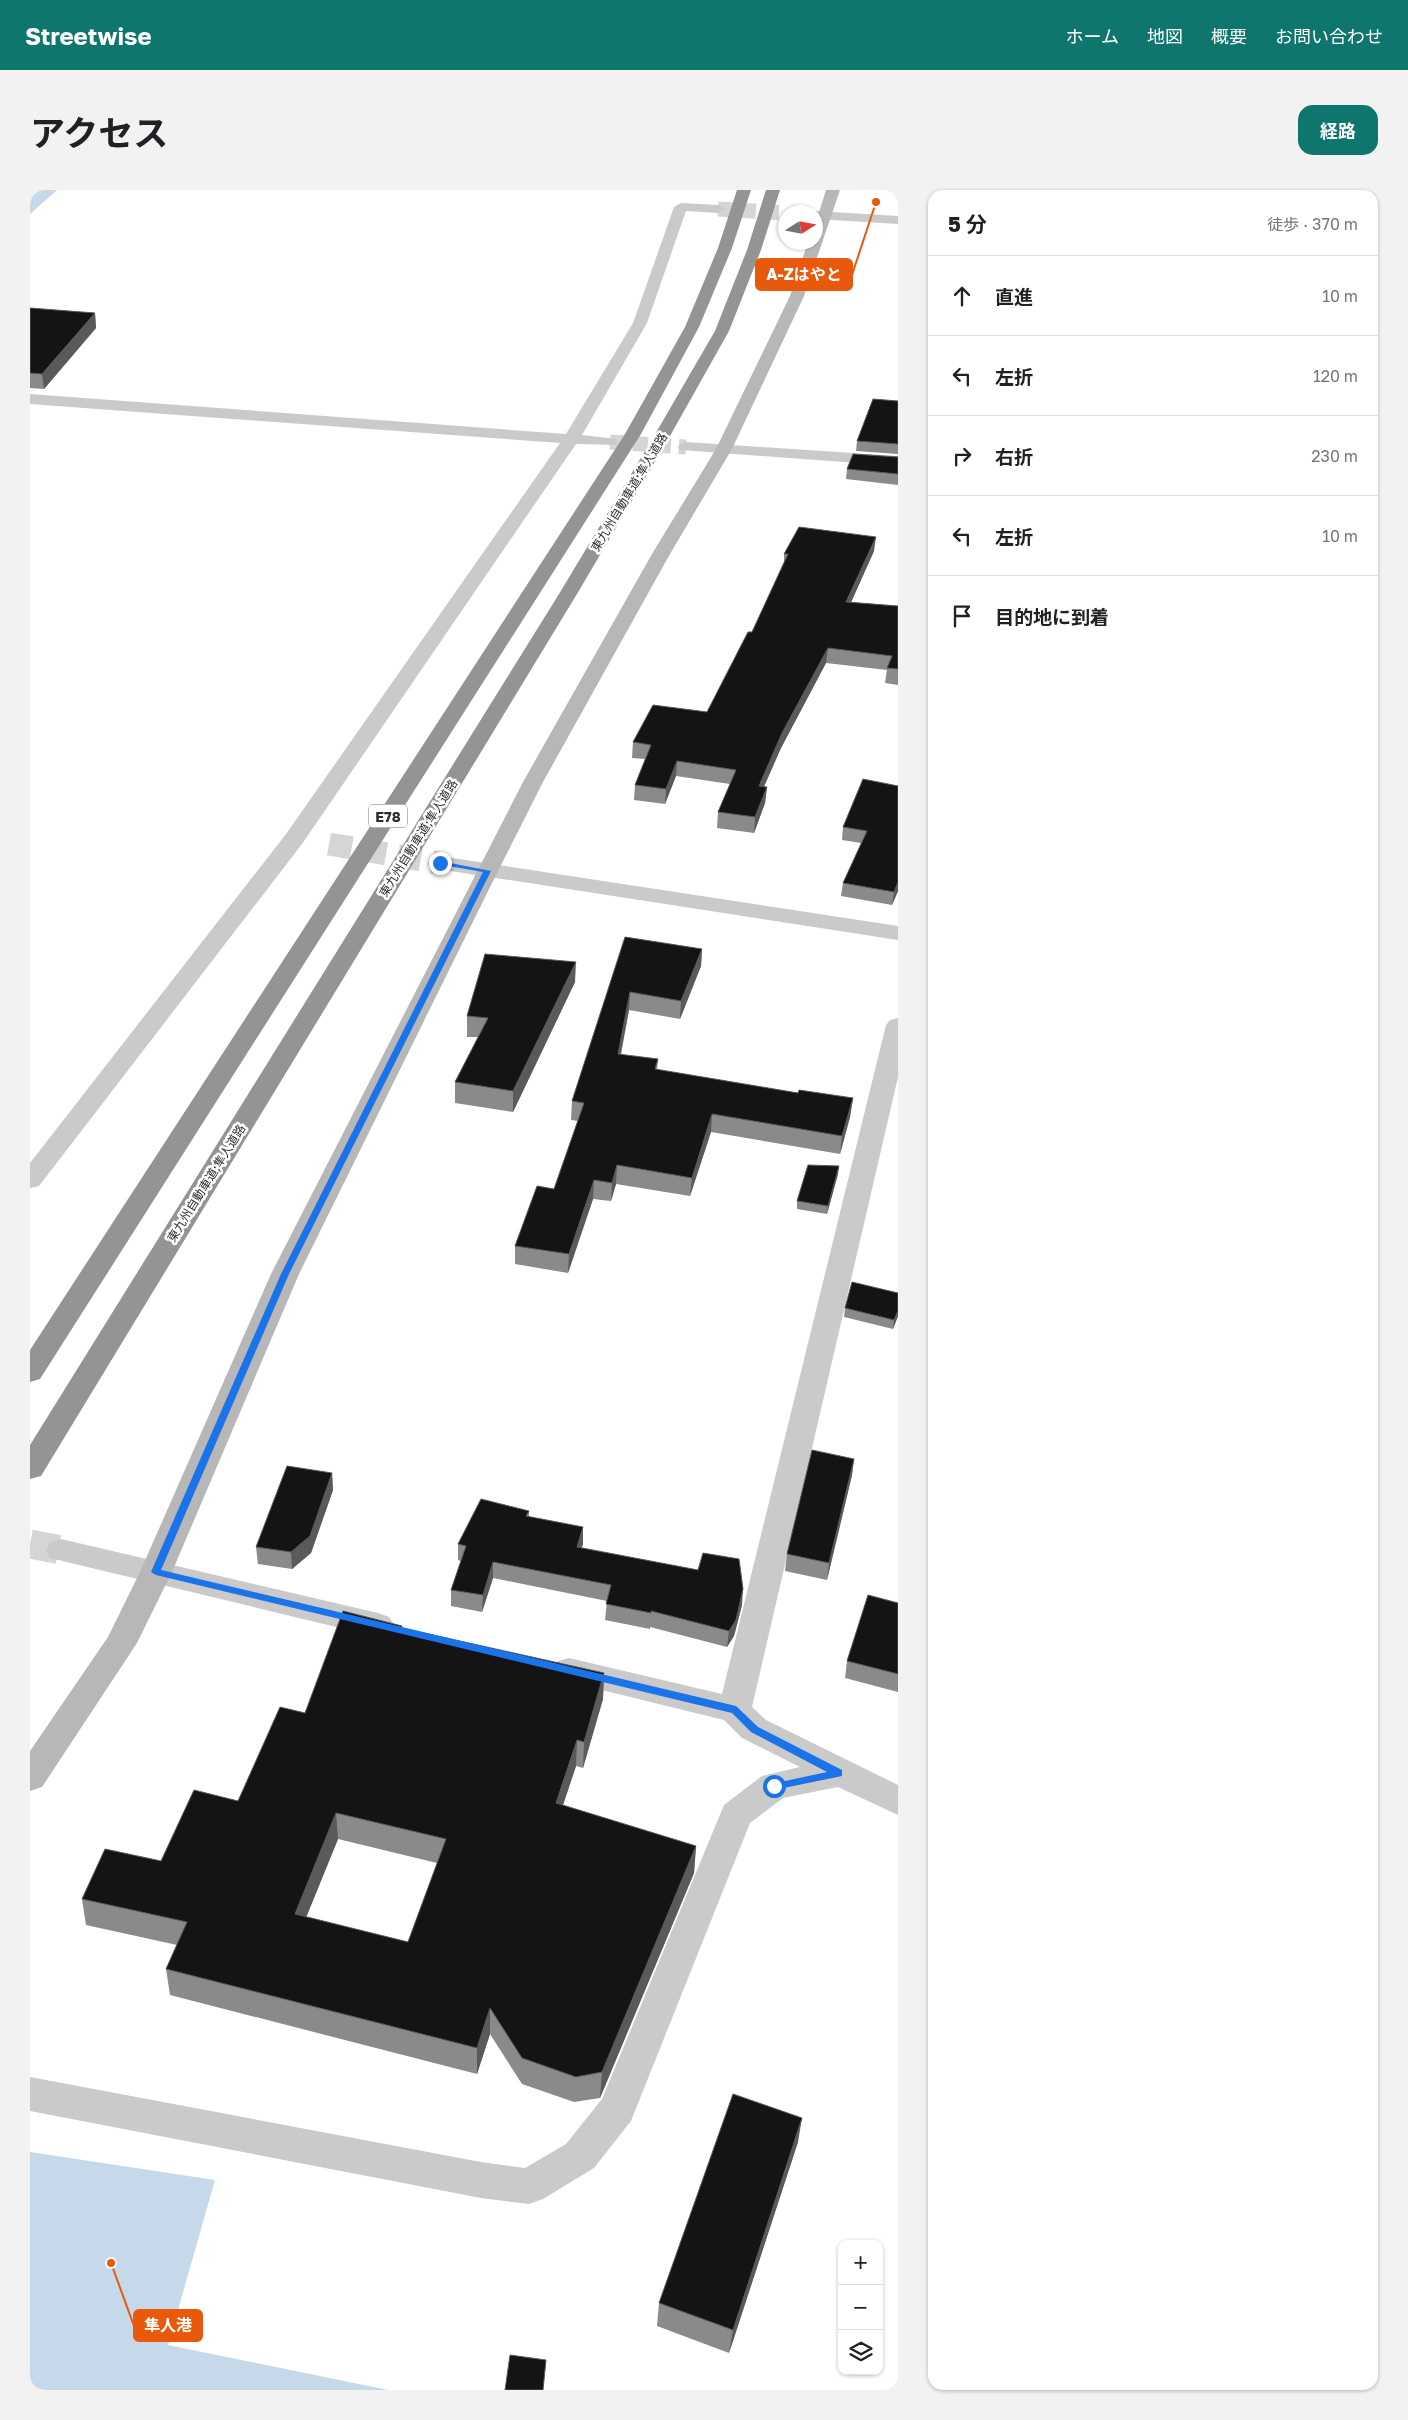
<!DOCTYPE html>
<html lang="ja">
<head>
<meta charset="utf-8">
<style>
  :root { --surface:#fff; --page:#f2f2f2; --text:#202124; --muted:#757577; --line:#e0e0e0; --accent:#0f766e }
  body { margin:0; font-family:"Golos Text","Noto Sans JP",sans-serif; background:var(--page); color:var(--text) }
  .controls { position:absolute; right:15px; bottom:15px; display:grid; overflow:hidden; border-radius:10px; box-shadow:0 1px 4px #0004 }
  .controls button { width:45px; height:45px; display:grid; place-items:center; padding:0; border:0; border-bottom:1px solid var(--line); background:var(--surface); color:var(--text); font:25px sans-serif }
  .compass { position:absolute; left:748px; top:15px; width:45px; height:45px; border-radius:50%; background:var(--surface); box-shadow:0 1px 4px #0004; rotate:79deg }
  .stop { position:absolute; width:15px; height:15px; margin:-11px; border:4px solid #1a73e8; border-radius:50%; background:#fff }
  .stop.end { background:#1a73e8; border-color:#fff; box-shadow:0 1px 5px #0008 }
  .list { margin:0; padding:0; list-style:none }
  h2 { display:flex; justify-content:space-between; align-items:center; height:65px; margin:0; padding:0 20px; font-size:21px }
  h2 small { font-size:16px; font-weight:400; color:var(--muted) }
  .list li { display:grid; grid-template-columns:32px 1fr auto; gap:15px; align-items:center; box-sizing:border-box; height:80px; padding:0 20px; border-top:1px solid var(--line) }
  .list b { display:block; font-size:19px; white-space:nowrap }
  .list em { font-size:16px; font-style:normal; color:var(--muted) }
  .icon { flex:none; width:28px; height:28px; fill:none; stroke:currentColor; stroke-width:2; stroke-linecap:round; stroke-linejoin:round }
  .map { position:relative; flex:none; width:868px; height:2200px; overflow:hidden; border-radius:15px }
  header { display:flex; align-items:center; gap:30px; box-sizing:border-box; height:70px; padding:0 25px; background:var(--accent); color:#fff }
  header strong { font-size:24px }
  nav { display:flex; gap:28px; margin-inline-start:auto; font-size:18px }
  .intro { display:flex; align-items:center; justify-content:space-between; box-sizing:border-box; height:120px; padding:0 30px }
  h1 { margin:0; font-size:35px }
  .button { padding:12px 22px; border-radius:15px; background:var(--accent); color:#fff; font-size:18px; font-weight:700 }
  main { display:flex; gap:30px; padding:0 30px }
  aside { flex:1; background:var(--surface); border-radius:15px; box-shadow:0 1px 4px #0004 }
  .map>svg:first-child { display:block }
  .water { fill:#c6d9ea }
  .lines { fill:none; stroke-linecap:round; stroke-linejoin:round }
  .street-tunnel-far2 { stroke:#d5d5d5; stroke-width:15; stroke-dasharray:15 8; stroke-linecap:butt }
  .street-tunnel-far1 { stroke:#d5d5d5; stroke-width:23; stroke-dasharray:23 12; stroke-linecap:butt }
  .street-tunnel { stroke:#d5d5d5; stroke-width:29; stroke-dasharray:29 15; stroke-linecap:butt }
  .street { fill:#cacaca; fill-rule:evenodd }
  .secondary { fill:#b7b7b7; fill-rule:evenodd }
  .highway { fill:#949494; fill-rule:evenodd }
  .wall { fill:#8a8a8a; fill-rule:evenodd }
  .shaded-wall { fill:#5a5a5a }
  .building { fill:#141414; stroke:#5a5a5a; fill-rule:evenodd }
  .route { fill:#1a73e8 }
  .labels { text-anchor:middle; dominant-baseline:central; stroke-width:5; stroke-linejoin:round; paint-order:stroke }
  .far-street-label { font-size:12px; fill:#2d2d2d; stroke:#fff }
  .shield { fill:#fff; stroke:#6c6c6c; stroke-width:1 }
  .shield-label { font-size:14px; font-weight:bold; fill:#2d2d2d }
  .leader { fill:none; stroke:#e8590c; stroke-width:2 }
  .callout-dot { fill:#e8590c; stroke:#fff; stroke-width:2 }
  .callout { fill:#e8590c; stroke:#e8590c; stroke-width:2 }
  .callout-label { font-size:16px; text-anchor:middle; font-weight:bold; fill:#fff }
</style>
</head>
<body>
<header>
<strong>Streetwise</strong>
<nav><a>ホーム</a><a>地図</a><a>概要</a><a>お問い合わせ</a></nav>
</header>
<div class="intro"><h1>アクセス</h1><a class="button">経路</a></div>
<main>
<div class="map">
<svg width="868" height="2200" viewBox="0 0 868 2200">
  <rect width="100%" height="100%" fill="#fff"/>
  <g class="water">
    <path d="M0,0h27l-27,24z"/>
    <path d="M0,1962l185,28 -47,165 220,45h-358z"/>
  </g>
  <g class="lines">
    <g class="street-tunnel-far2">
      <path d="M688,19l68,4"/>
      <path d="M580,252l76,5"/>
    </g>
    <path class="street-tunnel-far1" d="M299,654l110,19"/>
    <path class="street-tunnel" d="M0,1354l31,6"/>
    <g class="street">
      <path d="M651,13l37,2 7,4 -7,4 -32,-2 -39,112 -65,112 34,4 2,3 -2,3 -40,-1 -274,400 -263,342 -9,2v-25l256,-329 274,-391 -530,-39v-10l536,40 67,-111 41,-116z"/>
      <path d="M786,21l82,5v8l-82,-5v-7h-5z"/>
      <path d="M656,252l212,14v10l-218,-16 -2,-3 2,-3z"/>
      <path d="M409,666l459,70v14l-467,-72 -3,-5 3,-5z"/>
      <path d="M868,828v59l-146,630 14,13 132,65v30l-60,-28 -55,11 -33,25 -119,298 -37,47 -51,31 -14,5 -48,-6 -451,-87v-34l451,85 44,6 41,-24 36,-45 122,-294 38,-29 38,-9 -58,-29 -18,-18 -155,-38 -11,-3 -5,-9 5,-9 11,-3 153,36 164,-669 4,-5z"/>
      <path d="M31,1349l317,74 11,4 5,8 -5,8 -11,4 -328,-79 -4,-8 4,-8z"/>
    </g>
    <path class="secondary" d="M796,0h14l-36,106 -72,153 -62,105 -127,228 -45,89 -199,403 -127,298 -35,71 -95,144 -12,4v-40l78,-114 32,-65 131,-298 252,-492 129,-228 64,-105 74,-153 18,-54h8v-20z"/>
    <g class="highway">
      <path d="M707,0h14l-19,58 -33,79 -58,107 -601,945 -10,3v-32l595,-916 60,-107 33,-79z"/>
      <path d="M736,0h14l-19,60 -32,81 -59,105 -93,158 -536,882 -11,3v-34l529,-851 95,-158 61,-105 32,-81z"/>
    </g>
  </g>
  <g class="wall">
    <path d="M0,118l65,5 1,15 -52,61 -14,-1z"/>
    <path d="M868,211v53l-42,-3 1,-10z"/>
    <path d="M868,267v28l-52,-6 1,-10z"/>
    <path d="M844,361l-23,51 47,4v79l-13,-2 2,-13 -61,-7 -45,85 -17,39h3l-2,16 -11,30 -37,-5 1,-16 12,-28 -54,-8 -11,28 -31,-4 1,-15 10,-26 -13,-1 1,-16 74,-30 45,-80 32,-69v-9z"/>
    <path d="M868,596v105l-6,14 -51,-9 2,-13 18,-40 -19,-3 1,-13z"/>
    <path d="M595,747l77,12 -1,17 -21,53 -51,-9 -8,45 37,4 -1,11 141,23 55,5 -3,19 -10,37 -129,-22 -21,64 -74,-12 -5,17 -18,-2 -25,74 -53,-9v-18l39,-57 24,-68 -7,-1 1,-19z"/>
    <path d="M545,792l-62,130 -58,-9v-21l23,-45h-11v-21z"/>
    <path d="M808,984l-11,40 -30,-5v-8z"/>
    <path d="M815,1118l53,8 -5,13 -49,-12z"/>
    <path d="M824,1269l-2,16 -25,105 -42,-9 2,-17z"/>
    <path d="M302,1283l1,17 -22,63 -19,16 -34,-5 -2,-17z"/>
    <path d="M499,1321v6l54,27 -2,4 161,57 -8,31 -7,11 -77,-20v2l-45,-9 2,-19 -114,-23 -11,34 -31,-6v-16l10,-29 -3,-1v-16z"/>
    <path d="M868,1413v89l-53,-14 2,-17z"/>
    <path d="M372,1436v3l202,44 -1,26 -20,69 -7,-2 -13,39 133,41 -2,27 -94,225 -26,4 -52,-18 -32,-50 -13,40 -307,-79 -4,-26 11,-24 -91,-20 -4,-26 79,-38 77,-60 67,-88zM308,1649l99,24 -29,79 -102,-25z"/>
    <path d="M768,1952l-69,211 -72,-27 2,-23z"/>
  </g>
  <g class="shaded-wall">
    <path d="M65,123l1,15 -52,61 -2,-15z"/>
    <path d="M846,347l-2,14 -29,65 1,-14z"/>
    <path d="M798,458l-2,15 -45,85 -24,54 2,-16 23,-53z"/>
    <path d="M647,571l-1,15 -11,28 1,-15z"/>
    <path d="M737,597l-2,16 -11,30 1,-16z"/>
    <path d="M868,692v9l-6,14 2,-13z"/>
    <path d="M672,759l-1,17 -21,53 1,-18z"/>
    <path d="M546,772l-1,20 -62,130v-21z"/>
    <path d="M600,802l-1,18 -12,62 1,-18z"/>
    <path d="M823,908l-3,19 -10,37 2,-18z"/>
    <path d="M682,924l-1,18 -21,64 2,-18z"/>
    <path d="M587,975l-1,19 -5,17 1,-18z"/>
    <path d="M809,976l-1,8 -11,40 1,-8z"/>
    <path d="M564,990l-1,19 -25,74 1,-19z"/>
    <path d="M868,1121v5l-5,13 1,-9z"/>
    <path d="M824,1269l-2,16 -25,105 2,-17z"/>
    <path d="M302,1283l1,17 -22,63 -19,16 -1,-17z"/>
    <path d="M553,1337v17l-7,20 1,-17z"/>
    <path d="M463,1372v16l-11,34 1,-17z"/>
    <path d="M713,1399l-1,16 -8,31 -7,11 2,-16z"/>
    <path d="M574,1483l-1,26 -20,69 1,-26z"/>
    <path d="M547,1550l-1,26 -21,63 1,-26z"/>
    <path d="M306,1623l2,26 -41,101 -2,-26z"/>
    <path d="M666,1656l-2,27 -94,225 2,-26z"/>
    <path d="M460,1818v26l-13,40v-26z"/>
    <path d="M772,1928l-4,24 -69,211 4,-23z"/>
  </g>
  <g class="building">
    <path d="M0,118l65,5 -53,61 -12,-1z"/>
    <path d="M843,209l25,2v43l-41,-3z"/>
    <path d="M823,264l45,3v17l-51,-5z"/>
    <path d="M769,337l77,10 -30,65 52,4v63l-11,-1 5,-12 -64,-8 -46,85 -23,53 8,1 -12,30 -37,-5 18,-42 -59,-9 -11,28 -31,-4 16,-40 -18,-3 20,-37 54,7 41,-80h4l36,-78h-4z"/>
    <path d="M833,589l35,7v96l-4,10 -51,-9 24,-52 -24,-4z"/>
    <path d="M595,747l77,12 -21,52 -51,-9 -12,62 40,5 -3,10 143,24 1,-3 54,8 -11,38 -130,-22 -20,64 -75,-13 -5,18 -18,-3 -25,74 -54,-8 22,-60 17,3 30,-86 -12,-2z"/>
    <path d="M455,764l91,8 -63,129 -58,-9 33,-64 -21,-2z"/>
    <path d="M778,975l31,1 -11,40 -31,-5z"/>
    <path d="M822,1092l46,11v18l-4,9 -49,-12z"/>
    <path d="M782,1260l42,9 -25,104 -42,-9z"/>
    <path d="M257,1276l45,7 -22,63 -19,16 -35,-5z"/>
    <path d="M451,1309l48,12 -3,5 57,11 -6,20 121,23 5,-17 36,6 4,30 -7,31 -7,11 -78,-20v2l-45,-9 5,-19 -118,-23 -10,33 -32,-5 15,-44 -8,-2z"/>
    <path d="M838,1405l30,8v71l-51,-13z"/>
    <path d="M313,1421l59,15 -1,2 203,45 -20,69 -7,-2 -21,63 140,43 -94,226 -26,5 -54,-19 -32,-50 -13,40 -311,-79 21,-47 -105,-23 23,-50 56,12 33,-71 44,11 42,-94 25,6zM306,1623l110,26 -38,103 -113,-28z"/>
    <path d="M703,1904l69,24 -69,212 -74,-27z"/>
    <path d="M480,2165l36,5 -3,30h-38z"/>
  </g>
  <path class="route" d="M410,671l51,10 -202,403 -128,296 575,136 22,21 84,43v6l-68,14 -5,-4 2,-2 56,-12 -76,-40 -19,-19 -576,-138 -5,-3 130,-298 202,-402 -46,-8z"/>
  <g class="labels">
    <g class="far-street-label">
      <text transform="translate(599 302) rotate(-59)">東九州自動車道;隼人道路</text>
      <text transform="translate(388 648) rotate(-58)">東九州自動車道;隼人道路</text>
      <text transform="translate(176 993) rotate(-58)">東九州自動車道;隼人道路</text>
    </g>
    <rect class="shield" x="339" y="614.5" width="38" height="23" rx="4"/>
    <g class="shield-label">
      <text x="358" y="626">E78</text>
    </g>
  </g>
  <path class="leader" d="M846 12L822 85M81 2073L104 2136"/>
  <g class="callout-dot">
    <circle cx="846" cy="12" r="5"/>
    <circle cx="81" cy="2073" r="5"/>
  </g>
  <g class="callout">
    <rect x="726" y="69" width="96" height="31" rx="5"/>
    <rect x="104" y="2120" width="68" height="31" rx="5"/>
  </g>
  <g class="callout-label">
    <text x="774" y="90">A-Zはやと</text>
    <text x="138" y="2141">隼人港</text>
  </g>
</svg>
<div class="controls">
<button>+</button>
<button>−</button>
<button><svg class="icon" aria-label="layers" viewBox="0 0 24 24"><path d="M12 4l9 5-9 5-9-5zM3 14l9 5 9-5"/></svg></button>
</div>
<svg class="compass" viewBox="-18 -18 36 36"><path d="M0-13l5 13h-10z" fill="#e53935"/><path d="M0 13l5-13h-10z" fill="#757577"/></svg>
<div class="stop" style="left:744px;top:1596px"></div>
<div class="stop end" style="left:410px;top:673px"></div>
</div>
<aside>
<h2>5 分<small>徒歩 · 370 m</small></h2>
<ul class="list">
<li><svg class="icon" aria-label="ahead" viewBox="0 0 24 24"><path d="M12 20V5M6 11l6-6 6 6"/></svg><div><b>直進</b></div><em>10 m</em></li>
<li><svg class="icon" aria-label="left" viewBox="0 0 24 24"><path d="M17 20v-9H6M10 6l-5 5 5 5"/></svg><div><b>左折</b></div><em>120 m</em></li>
<li><svg class="icon" aria-label="right" viewBox="0 0 24 24"><path d="M7 20v-9h11M14 6l5 5-5 5"/></svg><div><b>右折</b></div><em>230 m</em></li>
<li><svg class="icon" aria-label="left" viewBox="0 0 24 24"><path d="M17 20v-9H6M10 6l-5 5 5 5"/></svg><div><b>左折</b></div><em>10 m</em></li>
<li><svg class="icon" aria-label="arrive" viewBox="0 0 24 24"><path d="M6 21V4h12l-3 4 3 4H6"/></svg><div><b>目的地に到着</b></div></li>
</ul>
</aside>
</main>
</body>
</html>
